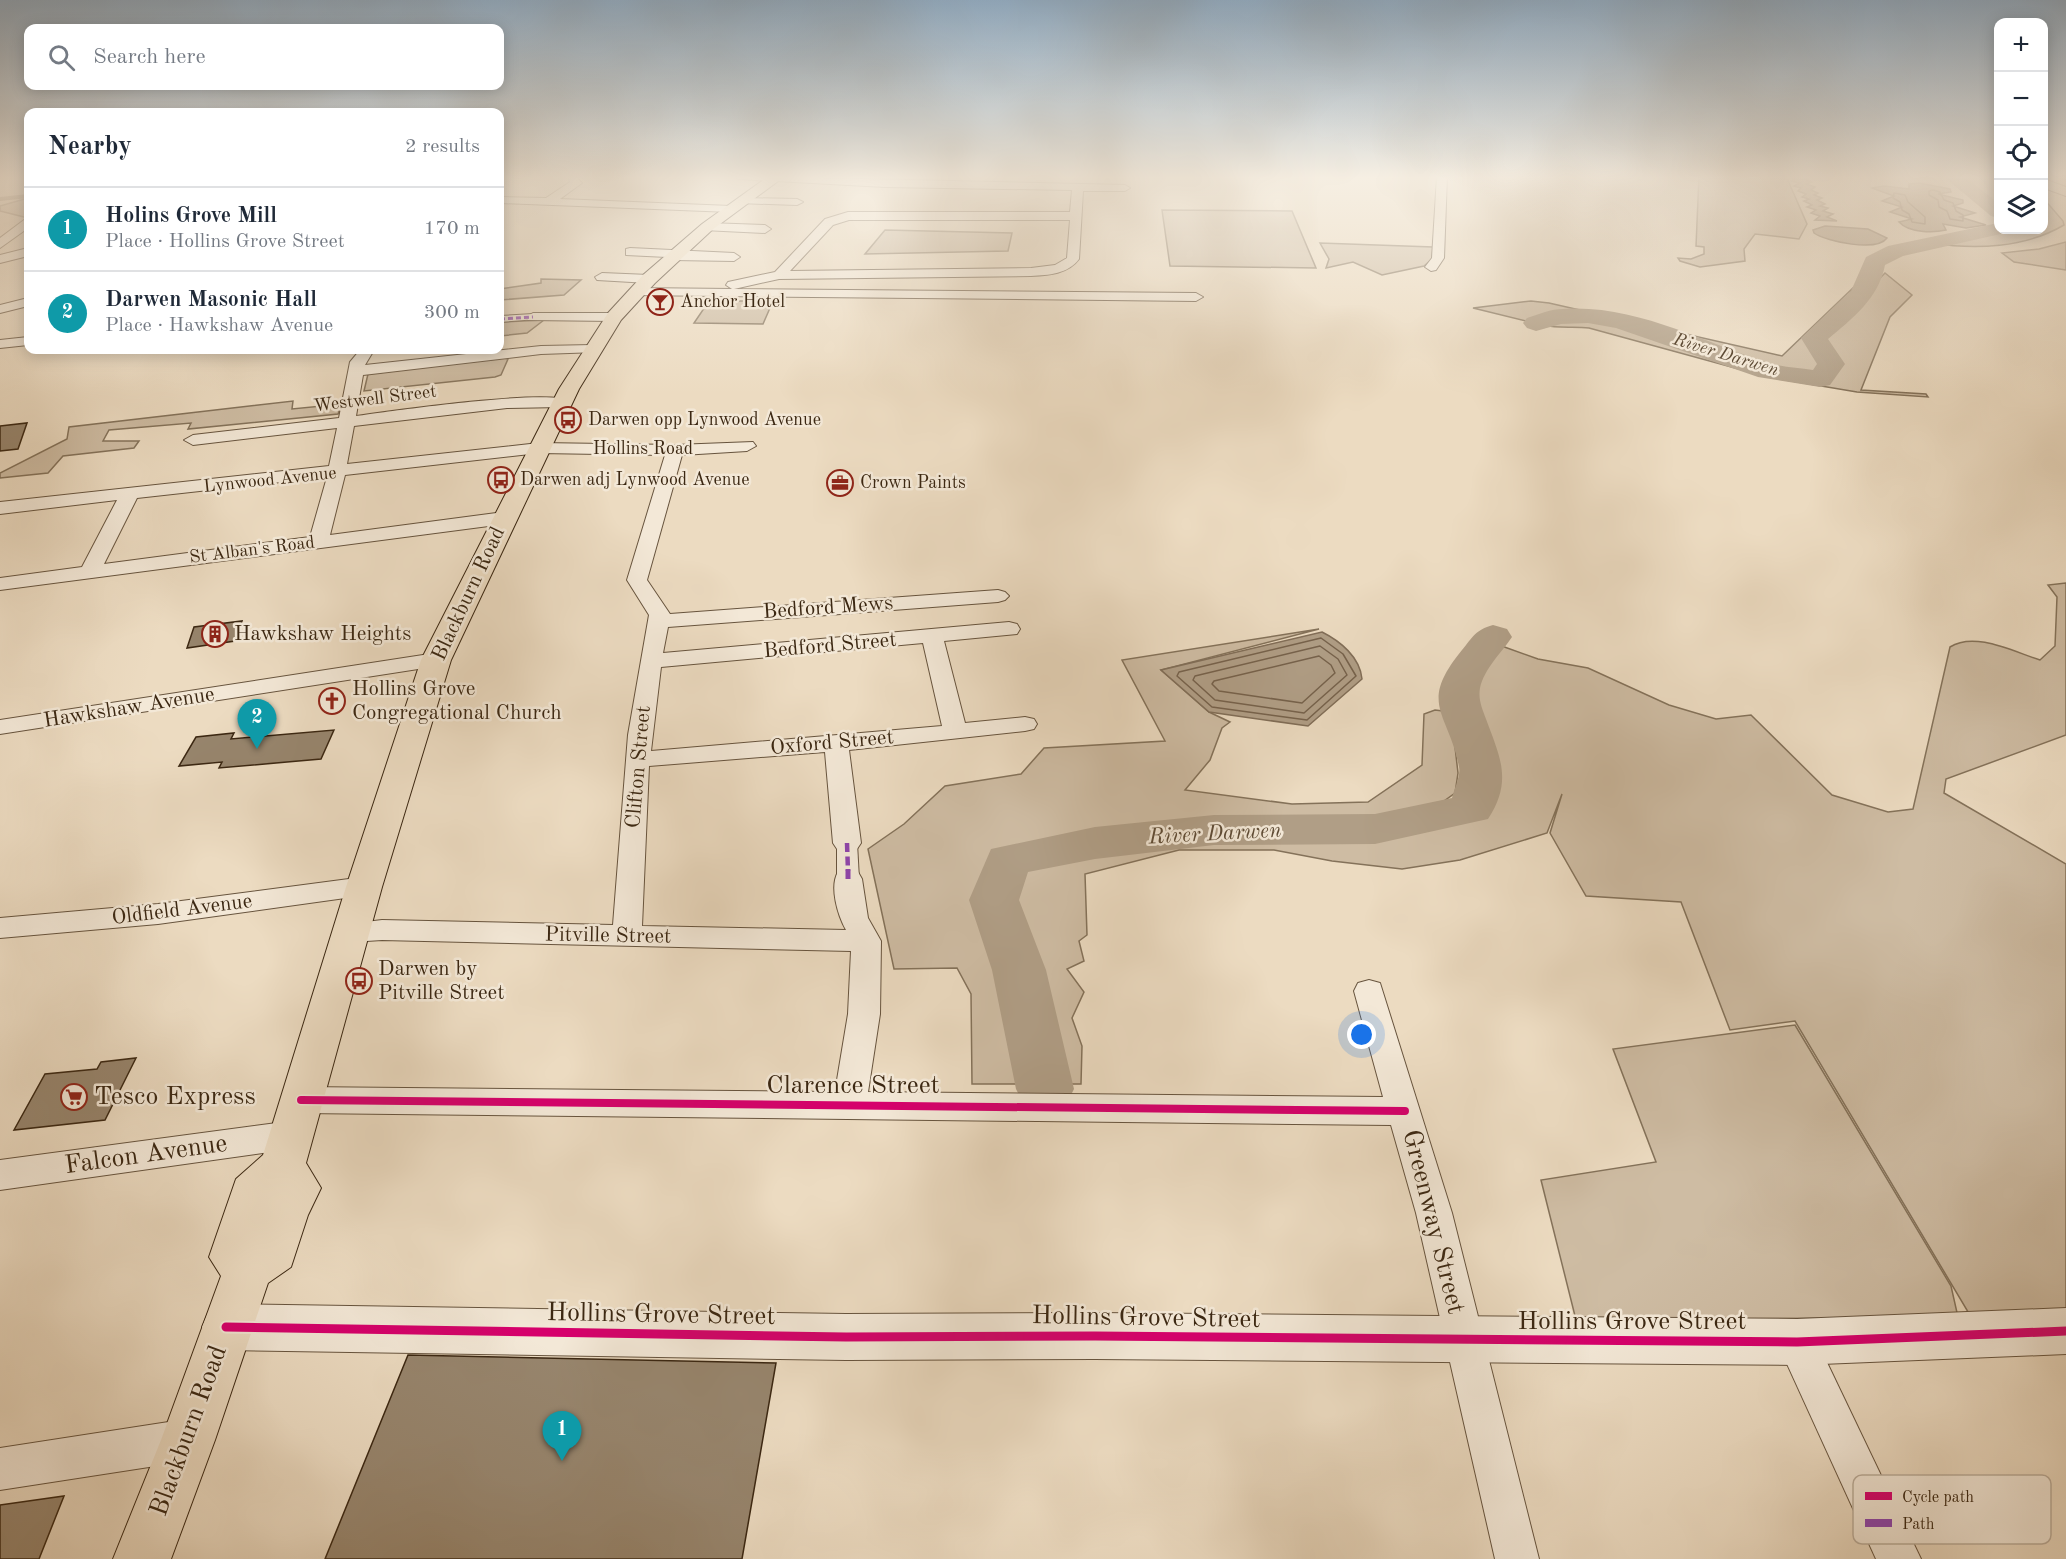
<!DOCTYPE html>
<html lang="en">
<head>
<meta charset="utf-8">
<style>
  :root { --surface:#fff; --page:#f6f6f7; --text:#1f2937; --muted:#747a83; --line:#e0e1e3; --accent:#1a73e8 }
  body { margin:0; font-family:"Old Standard TT",serif; background:var(--page); color:var(--text) }
  .controls { position:absolute; right:18px; top:18px; display:grid; overflow:hidden; border-radius:12px; box-shadow:0 3px 15px #0003 }
  .controls button { width:54px; height:54px; display:grid; place-items:center; padding:0; border:0; border-bottom:2px solid var(--line); background:var(--surface); color:var(--text); font:30px sans-serif }
  .you { position:absolute; left:1362px; top:1035px; width:21px; height:21px; margin:-15px; border:4px solid #fff; border-radius:50%; background:#1a73e8; box-shadow:0 0 0 9px #1a73e833 }
  .badge { display:grid; place-items:center; width:39px; height:39px; border-radius:50%; background:var(--accent); color:#fff; font-size:20px; font-weight:700 }
  .pin { position:absolute; translate:-50% -50px; filter:drop-shadow(0 2px 3px #0008) }
  .pin::after { content:''; position:absolute; top:32px; width:21px; height:18px; background:inherit; clip-path:polygon(0 0,100% 0,50% 100%) }
  .list { margin:0; padding:0; list-style:none }
  h2 { display:flex; justify-content:space-between; align-items:center; height:78px; margin:0; padding:0 24px; font-size:26px }
  h2 small { font-size:20px; font-weight:400; color:var(--muted) }
  .list li { display:grid; grid-template-columns:39px 1fr auto; gap:18px; align-items:center; box-sizing:border-box; height:84px; padding:0 24px; border-top:2px solid var(--line) }
  .list b { display:block; font-size:22px; white-space:nowrap }
  .list p { margin:0; font-size:20px; white-space:nowrap; color:var(--muted) }
  .list em { font-size:20px; font-style:normal; color:var(--muted) }
  .icon { flex:none; width:33px; height:33px; fill:none; stroke:currentColor; stroke-width:2; stroke-linecap:round; stroke-linejoin:round }
  .map { position:relative; flex:none; width:2066px; height:1559px; overflow:hidden }
  .search { position:absolute; background:var(--surface); box-shadow:0 3px 15px #0003; left:24px; top:24px; width:480px; height:66px; display:flex; align-items:center; gap:15px; box-sizing:border-box; padding:0 21px; border-radius:12px; color:var(--muted); font-size:22px }
  .panel { position:absolute; background:var(--surface); box-shadow:0 3px 15px #0003; left:24px; top:108px; width:480px; height:246px; border-radius:12px }
  .map>svg:first-child { display:block }
  .green { fill:#cebca3; stroke:#84725a; stroke-width:1.5 }
  .water { fill:#b09e86; stroke:#816e58; stroke-width:1.5 }
  .lines { fill:none; stroke-linecap:round; stroke-linejoin:round }
  .shore { stroke:#76624c; stroke-width:1.5 }
  .stream { stroke:#816e58; stroke-width:4 }
  .river { fill:#b09e86; fill-rule:evenodd }
  .building { fill:#97856d; stroke:#3b2712; stroke-width:1.5 }
  .pedestrian-casing { stroke:#67543e; stroke-width:2 }
  .minor-casing { stroke:#67543e; stroke-width:2 }
  .tertiary-casing { stroke:#67543e; stroke-width:2 }
  .trunk-casing { stroke:#3b2712; stroke-width:2 }
  .pedestrian { fill:#f3e8d7; fill-rule:evenodd }
  .minor { fill:#f3e8d7; fill-rule:evenodd }
  .tertiary { fill:#f3e8d7; fill-rule:evenodd }
  .trunk { fill:#ecdbc1; fill-rule:evenodd }
  .quiet-far2 { stroke:#8e44ad; stroke-width:3; stroke-dasharray:5 3; stroke-linecap:butt }
  .quiet-far1 { stroke:#8e44ad; stroke-width:4.5; stroke-dasharray:9 4.5; stroke-linecap:butt }
  .quiet { stroke:#8e44ad; stroke-width:5; stroke-dasharray:11 5; stroke-linecap:butt }
  .cycleway-far1-casing { stroke:#f3e8d7; stroke-width:11 }
  .cycleway-casing { stroke:#f3e8d7; stroke-width:13 }
  .cycleway-far1 { stroke:#d6006c; stroke-width:8 }
  .cycleway { stroke:#d6006c; stroke-width:9 }
  .labels { text-anchor:middle; dominant-baseline:central; stroke-width:5; stroke-linejoin:round; paint-order:stroke }
  .far-poi-label { font-size:18px; fill:#3b2712; stroke:#f3e8d7; text-anchor:start }
  .far-water-label { font-size:18px; font-style:italic; fill:#5e4b35; stroke:#f3e8d7 }
  .far-street-label { font-size:18px; fill:#3b2712; stroke:#f3e8d7 }
  .street-label { font-size:21px; fill:#3b2712; stroke:#f3e8d7 }
  .poi-label { font-size:21px; fill:#3b2712; stroke:#f3e8d7; text-anchor:start }
  .water-label { font-size:22px; font-style:italic; fill:#5e4b35; stroke:#f3e8d7 }
  .near-street-label { font-size:26px; fill:#3b2712; stroke:#f3e8d7 }
  .near-poi-label { font-size:26px; fill:#3b2712; stroke:#f3e8d7; text-anchor:start }
  .key { fill:#f3e8d7; stroke:#bcae9c; stroke-width:1.5 }
  .key-label { font-size:16px; fill:#3b2712 }
</style>
</head>
<body>
<div class="map">
<svg width="2066" height="1559" viewBox="0 0 2066 1559">
  <rect width="100%" height="100%" fill="#ecdbc1"/>
  <filter id="stains"><feTurbulence type="fractalNoise" baseFrequency=".00333" numOctaves="4"/><feColorMatrix values="0 0 0 0 .2 0 0 0 0 .09 0 0 0 0 .02 0 0 0 .5 -.17"/></filter>
  <radialGradient id="worn" r=".72"><stop offset=".6" stop-color="#630" stop-opacity="0"/><stop offset="1" stop-color="#630" stop-opacity=".3"/></radialGradient>
  <g class="green">
    <path d="M1699,176h87l21,48 -8,15 -44,-5 -11,15 1,12 -45,6 -20,-6 -2,-3 13,1 13,-5v-7l-8,-1z"/>
    <path d="M1958,176h40v29z"/>
    <path d="M28,198v20l-28,-7v-5z"/>
    <path d="M2044,199l19,22 1,4c-39,23 -89,25 -132,18l44,-6 31,-7h37z"/>
    <path d="M1162,210l130,1 24,57 -146,-2z"/>
    <path d="M885,230l127,3 -4,18 -143,3z"/>
    <path d="M2066,242v28l-52,-8 -12,-9 37,-4z"/>
    <path d="M1320,243l113,4 -1,12 -8,7 -42,9 -29,-13 -27,6 3,-9z"/>
    <path d="M1885,273l27,22 -22,22 -29,73 65,4 2,3 -71,-5 -89,-15 -179,-49c-16,-2 -30,1 -45,-3 75,-19 146,25 217,47 20,6 43,8 63,11l15,-18 -17,-27z"/>
    <path d="M541,279l40,1 -17,15 -64,5v-11l41,-6z"/>
    <path d="M1856,285l-14,20 -33,32 15,26 -9,13 -48,-7 -121,-43 -28,-6 -52,-6 -23,3 -13,5 -57,-14 58,-7 18,2 233,53z"/>
    <path d="M709,301h64l-10,23 -69,-1z"/>
    <path d="M544,320l-17,13 -27,3v-14z"/>
    <path d="M504,358l4,1 -7,16 -6,2 -131,14 4,-17z"/>
    <path d="M293,401l-1,8 50,-5 -4,10 -150,15 3,-6 -82,7 -6,11h36l-5,7 -71,8 -15,17 -48,5v-5l67,-34 2,-12z"/>
    <path d="M2066,583v152l-120,44 -2,14 122,71v454l-92,4 -179,-301 -65,9 -49,-128 -95,-6 -36,-63 12,-39 -15,39 -87,27 -58,9 -70,-8 -58,-11h-95l-94,24 2,61 -8,6 5,20 -17,8 17,23 -12,26 10,28 -1,38h-23l-34,-131 -23,-53 14,-36 83,-16 122,-12 157,1 101,-25c7,-13 14,-28 14,-44 0,-8 -5,-18 -8,-26 -17,-49 -19,-56 12,-98l42,15 50,9 81,37 47,14 35,-4 81,80 56,17 25,-3 37,-162c25,-16 64,5 90,13l15,-14 2,-49 -9,-12z"/>
    <path d="M1319,629l-158,41 48,42 21,10 -8,6 -12,32 -25,30 107,14 76,-2 54,-37 2,-51 11,-4 16,2 7,61 -3,20 -18,13 -58,14 -170,2 -116,14 -91,22 -15,42 47,184h-62l-1,-90 -14,-26 -63,1 -26,-120 36,-25 41,-38 76,-12 23,-26 121,-7 -43,-81z"/>
    <path d="M1795,1025l156,261 7,31 -382,3 -35,-140 115,-18 -43,-113z"/>
  </g>
  <g class="water">
    <path d="M1789,176l19,1 -3,2 7,3 -6,2 9,3 -4,3 7,3 -4,2 8,3 -5,2 8,4 -5,2 8,2 -5,3 10,3 -6,3 10,4 -22,-1 5,-4 -9,-3 5,-3 -9,-3 5,-2 -8,-4 5,-2 -7,-2 4,-3 -8,-3 3,-3 -7,-2 6,-3 -8,-2 3,-3z"/>
    <path d="M1919,183l31,6 1,3 -13,2 25,6v3l-10,3 22,7 -15,4 26,8 -20,3 -23,-4 3,6c-13,3 -37,3 -47,-8l13,-3 -22,-7 12,-5 -20,-6 12,-5 -22,-8 12,-2 25,3v-5z"/>
    <path d="M1825,226l43,3 19,9c-10,14 -60,4 -73,-5l-1,-3z"/>
    <path d="M1322,632c18,9 38,25 40,47l-54,47 -99,-14 -48,-42z"/>
  </g>
  <g class="lines">
    <g class="shore">
      <path d="M1933,190l7,2 4,8 9,3 3,8 7,4v6l-13,-2 -3,-8 -8,-4 -1,-7 -9,-5v-4z"/>
      <path d="M1894,193l11,2 3,7 17,15v7l-13,-2 -3,-8 -7,-4 -2,-8 -7,-4z"/>
      <path d="M1321,638l22,16 13,22 -49,44 -95,-13 -35,-31 2,-4z"/>
      <path d="M1320,646l18,13 9,16 -43,38 -89,-13 -22,-20 2,-4z"/>
      <path d="M1319,656l12,9 4,8 -33,30 -83,-12 -7,-7 2,-3z"/>
    </g>
    <path class="stream" d="M0,199l28,-3"/>
    <g class="river">
      <path d="M1943,176h21l34,27v15l-7,-2z"/>
      <path d="M1998,223v7h10l-3,3 -102,23 -18,9c-6,33 -33,54 -57,74l17,25 -15,21 -10,2 -62,-10 -142,-49 -28,-5 -27,1 -25,7 -9,-3 -4,-5 4,-5c12,-4 24,-9 36,-9 74,-5 140,34 209,55 13,3 27,4 41,6l4,-6 -16,-26 50,-47 15,-34 22,-11z"/>
      <path d="M1493,625l14,4 5,8c-10,15 -28,32 -32,51 -2,11 2,20 6,31 14,38 27,62 2,100l-113,25 -161,1 -119,14 -67,13 -9,28 27,70 28,119 -8,16 -21,7 -21,-7 -8,-16 -24,-119 -23,-70 22,-51 104,-22 119,-12 161,-1 77,-16c2,-9 9,-22 7,-31 -10,-55 -42,-62 3,-117 11,-13 13,-20 31,-25z"/>
    </g>
  </g>
  <g class="building">
    <path d="M27,423l-9,26 -18,2v-25z"/>
    <path d="M242,621l-7,20 -48,7 7,-21z"/>
    <path d="M334,730l-13,29 -102,9 3,-6 -43,4 17,-29 38,-4 -3,6z"/>
    <path d="M136,1058l-31,62 -91,10 31,-56 52,-5 4,-7z"/>
    <path d="M408,1355l368,8 -34,196h-417z"/>
    <path d="M64,1496l-25,63h-39v-54z"/>
  </g>
  <g class="lines">
    <defs>
      <g id="pedestrian">
        <path d="M533,314l5,3 -1,2 -37,3v-6z"/>
        <path d="M847,836l7,2 3,5 2,36 -3,5 -8,2 -8,-2 -3,-5v-36l3,-5z"/>
      </g>
      <g id="minor">
        <path d="M575,176l7,7 -22,16 171,7 6,3 -6,3 -231,-9v-6l46,1 24,-16 -1,-5z"/>
        <path d="M733,176l392,9 5,3 -5,3h-42l-4,68c-11,15 -30,16 -48,17l-252,3 -45,10 462,4 7,4 -7,4 -565,-6 -2,-3 7,-4 96,1 -6,-4 2,-3 47,-10 50,-53 23,-7h222l2,-22 -187,-3 -147,-8zM849,220h221l-3,38 -12,7 -24,3 -241,3 43,-46z"/>
        <path d="M1437,176h10l-3,82 -8,12 -5,1 -6,-4 7,-9z"/>
        <path d="M2058,176h8v3l-7,-1z"/>
        <path d="M742,198l55,1 6,3 -6,3 -59,-2 -2,-2z"/>
        <path d="M24,220h4v8l-28,20v-10z"/>
        <path d="M707,223l58,2 6,4 -6,4 -62,-3 -2,-3z"/>
        <path d="M28,248v8l-28,7v-8z"/>
        <path d="M630,248l104,5 6,4 -6,4 -61,-1 -6,-3 -41,-2v-6z"/>
        <path d="M602,273l47,2 7,4 -7,4 -52,-3 -2,-3z"/>
        <path d="M28,298v8l-28,7v-8z"/>
        <path d="M533,313h81l7,4 -7,4 -86,-1 -2,-3z"/>
        <path d="M28,337v8l-28,3v-8z"/>
        <path d="M593,345l7,4 -2,3 -57,2 -178,21 -7,41c28,-4 202,-29 214,-14l-8,5 -55,1 -153,18 -7,38 192,-21 136,2 78,-3 3,4 -9,5 -65,4 -35,125 23,34 328,-24 7,2 4,4 -4,4 -7,2 -330,25 -5,26 346,-31 8,2 3,5 -3,5 -73,7 21,82 60,-6 9,2 3,5 -3,5 -9,2 -176,19 12,93 -4,6 -10,3 -10,-3 -4,-6 -8,-91 -176,14 -7,160 204,4c-8,-14 -17,-43 -8,-58l10,-2 10,2 4,7 6,39 13,23 -1,73 -12,78 515,5 -29,-106 4,-8 11,-3 11,3 72,230 87,346h-44l-79,-346 -25,-88 -1090,-12 -12,-4 -5,-9 5,-9 12,-4 534,5 13,-78 3,-63 -469,-11 -31,2 -10,-3 -5,-7 5,-7 41,-5 231,5 15,-190 21,-120 -22,-35 38,-125 -126,-2 -194,22 -15,60 174,-23 10,6 -10,6 -504,66v-12l82,-11 35,-67 -117,14v-12l329,-36 8,-38 -144,17 -9,-5 9,-5 146,-17 11,-56 10,-12h14l-9,15 176,-19zM327,477l-17,60 -206,27 33,-66zM923,643l19,83 -291,25 10,-84z"/>
        <path d="M436,653l8,2 3,5 -3,5 -444,69v-14z"/>
        <path d="M364,877l10,3 4,7 -4,7 -216,30 -158,14v-20l158,-14z"/>
        <path d="M292,1121l12,4 5,10 -5,10 -12,4 -292,41v-30z"/>
        <path d="M1797,1323l14,6 110,230h-45l-99,-217 6,-13z"/>
        <path d="M188,1419l15,6 6,15 -6,15 -15,6 -188,29v-42z"/>
      </g>
      <g id="tertiary">
        <path d="M2044,179l22,8v9l-22,-8z"/>
        <path d="M226,1304l620,10 249,-1 702,6 269,-11v46l-269,11 -702,-6 -249,1 -620,-10 -17,-7 -7,-16 7,-16z"/>
      </g>
      <path id="trunk" d="M769,176h16l-73,54 -57,53 -34,37 -42,69 -128,271 -69,227 -76,276 15,25 -13,27 -17,52 -23,16 -53,157 -44,119h-58l48,-119 60,-164 -12,-19 27,-78 27,-24 83,-268 75,-227 138,-271 49,-76 35,-38 59,-51z"/>
    </defs>
    <use href="#pedestrian" class="pedestrian-casing"/>
    <use href="#minor" class="minor-casing"/>
    <use href="#tertiary" class="tertiary-casing"/>
    <use href="#trunk" class="trunk-casing"/>
    <use href="#pedestrian" class="pedestrian"/>
    <use href="#minor" class="minor"/>
    <use href="#tertiary" class="tertiary"/>
    <use href="#trunk" class="trunk"/>
    <path class="quiet-far2" d="M500,319l33,-2"/>
    <path class="quiet-far1" d="M847,843l1,28"/>
    <path class="quiet" d="M848,869v10"/>
    <defs>
      <path id="cycleway-far1" d="M301,1100l1104,11"/>
      <path id="cycleway" d="M226,1327l620,10 249,-1 702,6 269,-11"/>
    </defs>
    <use href="#cycleway-far1" class="cycleway-far1-casing"/>
    <use href="#cycleway" class="cycleway-casing"/>
    <use href="#cycleway-far1" class="cycleway-far1"/>
    <use href="#cycleway" class="cycleway"/>
  </g>
  <linearGradient id="sky" x2="0" y2="1"><stop stop-color="#91abc1"/><stop offset="0.45" stop-color="#f6efe3"/><stop offset="1" stop-color="#f6efe3" stop-opacity="0"/></linearGradient>
  <rect width="2066" height="394" fill="url(#sky)"/>
  <defs>
    <symbol id="bar-ring" viewBox="-11 -11 22 22"><circle r="9.5" fill="#f3e8d7" stroke="#8f2418" stroke-width="1.5"/><path d="M-6-5H6L.8 .8V4.5H3.5V6h-7V4.5H-.8V.8Z" fill="#8f2418"/></symbol>
    <symbol id="bus-ring" viewBox="-11 -11 22 22"><circle r="9.5" fill="#f3e8d7" stroke="#8f2418" stroke-width="1.5"/><path d="M-5-6H5V4H4V6H2V4H-2V6H-4V4H-5ZM-3.5-4V0h7V-4ZM-3.5 1.2v1.5H-2V1.2ZM2 1.2v1.5H3.5V1.2Z" fill="#8f2418"/></symbol>
    <symbol id="office-ring" viewBox="-11 -11 22 22"><circle r="9.5" fill="#f3e8d7" stroke="#8f2418" stroke-width="1.5"/><path d="M-6-3h4V-5.5h4V-3h4V5H-6ZM-1-4.5V-3h2v-1.5ZM-6 0V1H6V0Z" fill="#8f2418"/></symbol>
    <symbol id="building-ring" viewBox="-11 -11 22 22"><circle r="9.5" fill="#f3e8d7" stroke="#8f2418" stroke-width="1.5"/><path d="M-4-6H4V6H1V3H-1V6H-4ZM-2.5-4.3h1.7v1.8h-1.7ZM.8-4.3h1.7v1.8H.8ZM-2.5-1h1.7V.8h-1.7ZM.8-1h1.7V.8H.8Z" fill="#8f2418"/></symbol>
    <symbol id="church-ring" viewBox="-11 -11 22 22"><circle r="9.5" fill="#f3e8d7" stroke="#8f2418" stroke-width="1.5"/><path d="M-1.2-6h2.4v3.5h3.3v2.4h-3.3V6h-2.4V-.1h-3.3v-2.4h3.3Z" fill="#8f2418"/></symbol>
    <symbol id="supermarket-ring" viewBox="-11 -11 22 22"><circle r="9.5" fill="#f3e8d7" stroke="#8f2418" stroke-width="1.5"/><path d="M-6-5.5h2.5l.6 2H6L4.5 2H-2.5L-4.4-4H-6ZM-1.5 3.2a1.3 1.3 0 1 0 .1 0ZM3 3.2a1.3 1.3 0 1 0 .1 0Z" fill="#8f2418"/></symbol>
  </defs>
  <g fill-rule="evenodd">
    <use href="#bar-ring" x="645" y="287" width="30" height="30"/>
    <use href="#bus-ring" x="553" y="405" width="30" height="30"/>
    <use href="#bus-ring" x="486" y="465" width="30" height="30"/>
    <use href="#office-ring" x="825" y="468" width="30" height="30"/>
    <use href="#building-ring" x="200" y="619" width="30" height="30"/>
    <use href="#church-ring" x="317" y="686" width="30" height="30"/>
    <use href="#bus-ring" x="344" y="966" width="30" height="30"/>
    <use href="#supermarket-ring" x="59" y="1082" width="30" height="30"/>
  </g>
  <g class="labels">
    <g class="far-poi-label">
      <text x="680" y="302">Anchor Hotel</text>
      <text x="588" y="420">Darwen opp Lynwood Avenue</text>
      <text x="520" y="480">Darwen adj Lynwood Avenue</text>
      <text x="860" y="483">Crown Paints</text>
    </g>
    <g class="far-water-label">
      <text transform="translate(1726 355) rotate(17)">River Darwen</text>
    </g>
    <g class="far-street-label">
      <text transform="translate(375 399) rotate(-7)">Westwell Street</text>
      <text x="643" y="449">Hollins Road</text>
      <text transform="translate(270 480) rotate(-6)">Lynwood Avenue</text>
      <text transform="translate(252 550) rotate(-7)">St Alban's Road</text>
    </g>
    <g class="street-label">
      <text transform="translate(469 594) rotate(-65)">Blackburn Road</text>
      <text transform="translate(828 608) rotate(-4)">Bedford Mews</text>
      <text transform="translate(830 646) rotate(-5)">Bedford Street</text>
      <text transform="translate(129 708) rotate(-9)">Hawkshaw Avenue</text>
      <text transform="translate(832 743) rotate(-5)">Oxford Street</text>
      <text transform="translate(639 767) rotate(-85)">Clifton Street</text>
      <text transform="translate(182 910) rotate(-7)">Oldfield Avenue</text>
      <text transform="translate(608 936) rotate(1)">Pitville Street</text>
    </g>
    <g class="poi-label">
      <text x="234" y="634">Hawkshaw Heights</text>
      <text x="352" y="689">Hollins Grove<tspan x="352" dy="24">Congregational Church</tspan></text>
      <text x="378" y="969">Darwen by<tspan x="378" dy="24">Pitville Street</tspan></text>
    </g>
    <g class="water-label">
      <text transform="translate(1215 834) rotate(-3)">River Darwen</text>
    </g>
    <g class="near-street-label">
      <text x="853" y="1086">Clarence Street</text>
      <text transform="translate(146 1155) rotate(-8)">Falcon Avenue</text>
      <text transform="translate(1433 1222) rotate(76)">Greenway Street</text>
      <text transform="translate(661 1315) rotate(1)">Hollins Grove Street</text>
      <text transform="translate(1146 1318) rotate(1)">Hollins Grove Street</text>
      <text x="1632" y="1322">Hollins Grove Street</text>
      <text transform="translate(189 1431) rotate(-70)">Blackburn Road</text>
    </g>
    <g class="near-poi-label">
      <text x="94" y="1097">Tesco Express</text>
    </g>
  </g>
  <rect x="1853" y="1475" width="198" height="69" rx="9" class="key"/>
  <rect x="1865" y="1492" width="27" height="8" fill="#d6006c"/>
  <rect x="1865" y="1519" width="27" height="8" fill="#8e44ad"/>
  <g class="key-label">
    <text x="1902" y="1502">Cycle path</text>
    <text x="1902" y="1529">Path</text>
  </g>
  <rect width="100%" height="100%" filter="url(#stains)"/>
  <rect width="100%" height="100%" fill="url(#worn)"/>
</svg>
<div class="controls">
<button>+</button>
<button>−</button>
<button><svg class="icon" aria-label="locate" viewBox="0 0 24 24"><circle cx="12" cy="12" r="6"/><path d="M12 2v4M12 18v4M2 12h4M18 12h4"/></svg></button>
<button><svg class="icon" aria-label="layers" viewBox="0 0 24 24"><path d="M12 4l9 5-9 5-9-5zM3 14l9 5 9-5"/></svg></button>
</div>
<div class="you"></div>
<div class="pin badge" style="left:562px;top:1461px;background:#0f9aa8">1</div>
<div class="pin badge" style="left:257px;top:749px;background:#0f9aa8">2</div>
<div class="search"><svg class="icon" aria-label="search" viewBox="0 0 24 24"><circle cx="10" cy="10" r="6"/><path d="M15 15l6 6"/></svg>Search here</div>
<section class="panel">
<h2>Nearby<small>2 results</small></h2>
<ul class="list">
<li><span class="badge" style="background:#0f9aa8">1</span><div><b>Holins Grove Mill</b><p>Place · Hollins Grove Street</p></div><em>170 m</em></li>
<li><span class="badge" style="background:#0f9aa8">2</span><div><b>Darwen Masonic Hall</b><p>Place · Hawkshaw Avenue</p></div><em>300 m</em></li>
</ul>
</section>
</div>
</body>
</html>
